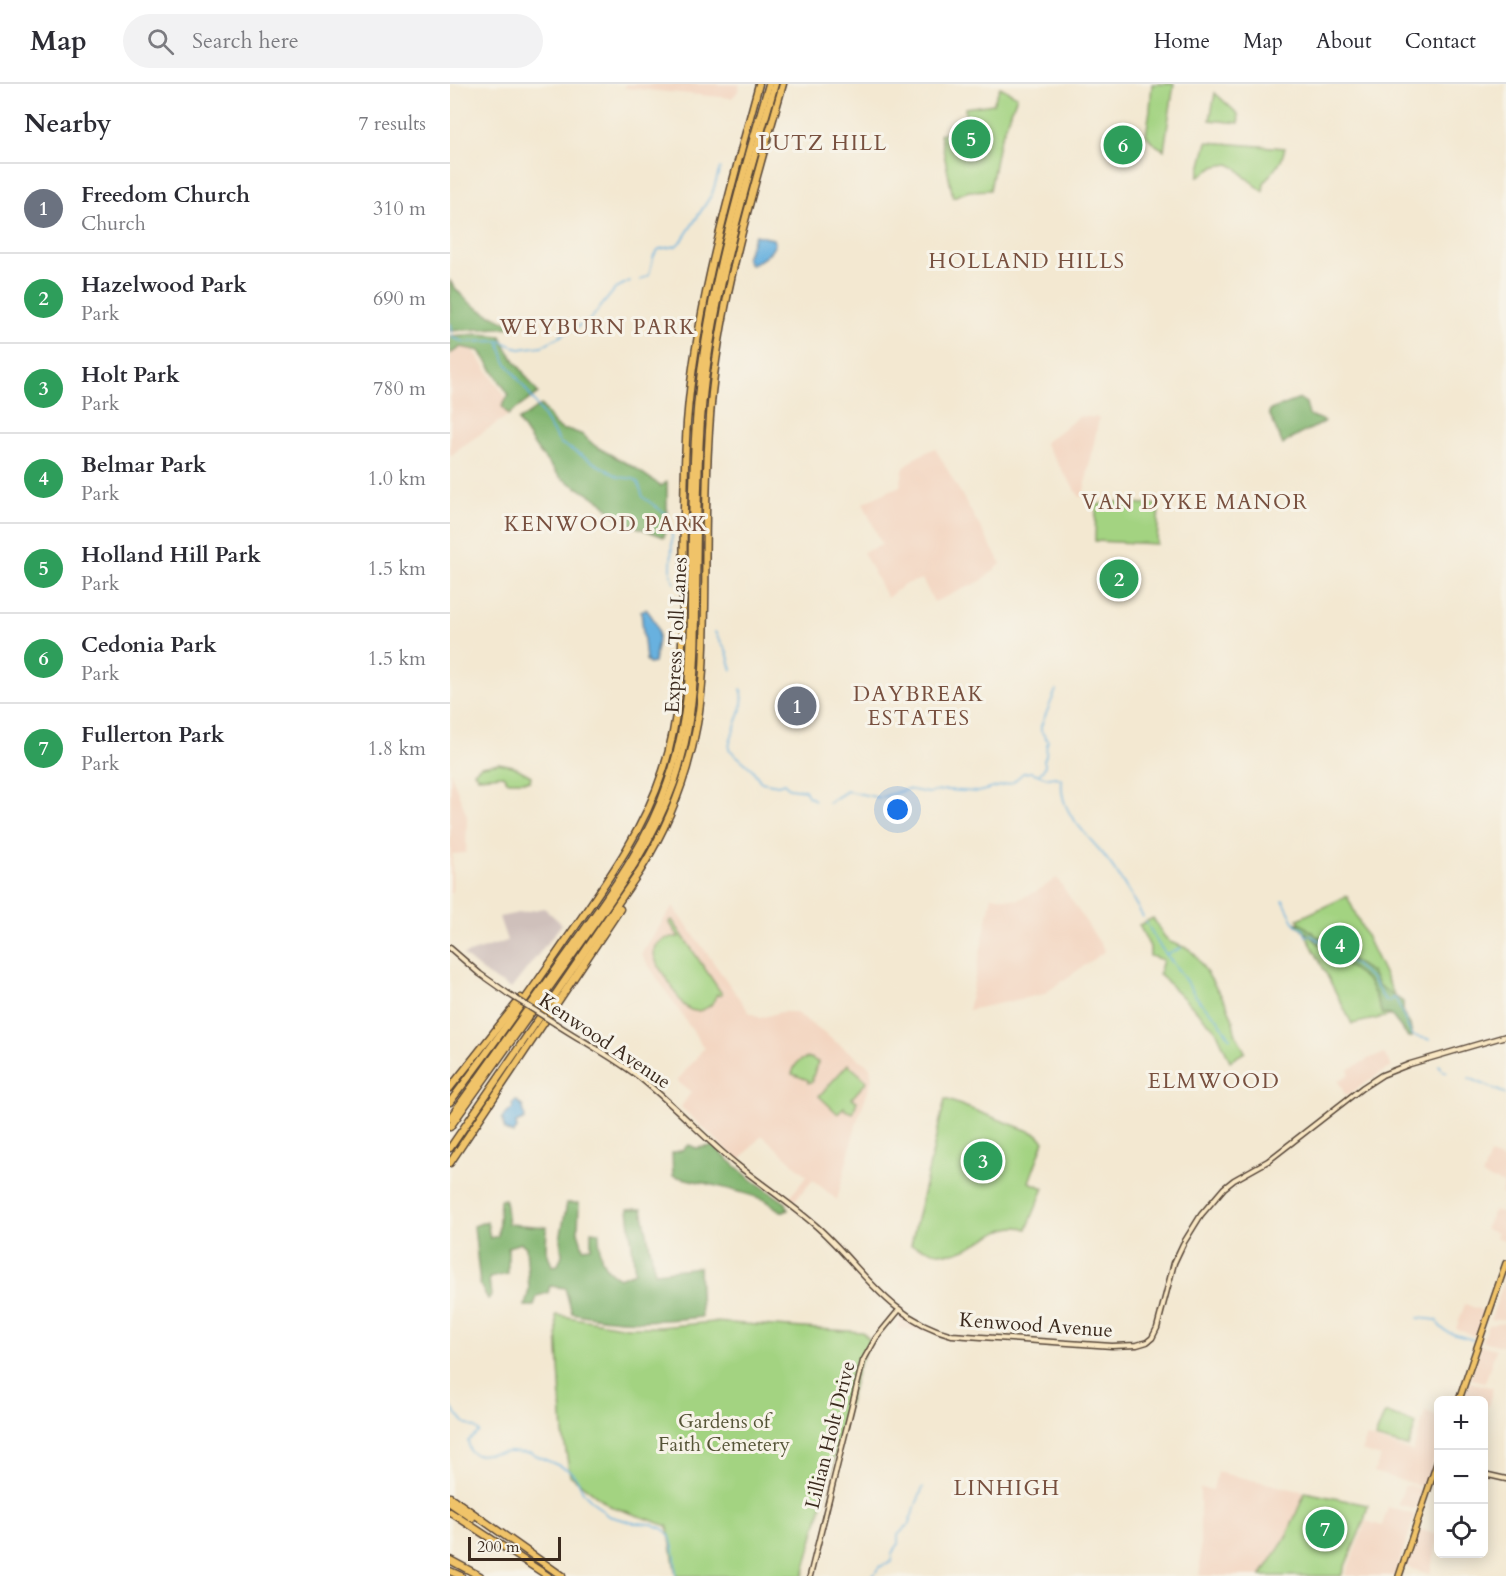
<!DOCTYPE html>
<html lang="en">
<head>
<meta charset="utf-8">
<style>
  :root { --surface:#fff; --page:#f2f2f3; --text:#2b2b33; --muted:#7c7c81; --line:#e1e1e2; --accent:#c8321e }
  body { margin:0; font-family:Cardo,serif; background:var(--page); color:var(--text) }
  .controls { position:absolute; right:18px; bottom:18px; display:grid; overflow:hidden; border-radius:9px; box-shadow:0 3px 15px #0003 }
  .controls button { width:54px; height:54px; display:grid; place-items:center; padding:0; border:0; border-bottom:2px solid var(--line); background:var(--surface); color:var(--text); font:30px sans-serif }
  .scale { position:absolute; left:18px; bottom:15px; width:93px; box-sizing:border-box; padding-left:6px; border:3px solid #3b2a1e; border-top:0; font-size:16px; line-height:21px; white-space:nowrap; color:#3b2a1e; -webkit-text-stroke:4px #f7f3e8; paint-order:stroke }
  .you { position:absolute; left:448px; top:726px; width:21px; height:21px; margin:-15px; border:4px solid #fff; border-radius:50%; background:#1a73e8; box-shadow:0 0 0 9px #1a73e833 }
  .badge { display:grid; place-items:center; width:39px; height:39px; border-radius:50%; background:var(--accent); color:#fff; font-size:20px; font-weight:700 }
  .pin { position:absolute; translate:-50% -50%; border:3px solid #fff; box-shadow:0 2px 6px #0006 }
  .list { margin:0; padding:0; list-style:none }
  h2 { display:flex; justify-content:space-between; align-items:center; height:78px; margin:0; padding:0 24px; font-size:26px }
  h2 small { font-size:20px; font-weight:400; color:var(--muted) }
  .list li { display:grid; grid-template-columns:39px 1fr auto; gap:18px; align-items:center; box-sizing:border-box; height:90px; padding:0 24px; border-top:2px solid var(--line) }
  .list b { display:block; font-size:22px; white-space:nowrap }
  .list p { margin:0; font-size:20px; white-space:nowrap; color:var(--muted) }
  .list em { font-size:20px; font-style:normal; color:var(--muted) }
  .icon { flex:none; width:33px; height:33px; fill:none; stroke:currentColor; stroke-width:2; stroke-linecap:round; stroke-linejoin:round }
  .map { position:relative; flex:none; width:1056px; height:1492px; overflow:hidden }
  header { display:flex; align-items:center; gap:36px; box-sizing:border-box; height:84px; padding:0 30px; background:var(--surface); border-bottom:2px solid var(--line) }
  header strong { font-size:28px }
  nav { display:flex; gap:33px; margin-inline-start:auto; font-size:21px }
  .search { width:420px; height:54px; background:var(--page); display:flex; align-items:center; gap:15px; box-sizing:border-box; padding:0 21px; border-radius:33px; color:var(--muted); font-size:22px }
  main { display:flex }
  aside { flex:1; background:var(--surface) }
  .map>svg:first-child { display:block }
  .built { fill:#f3d4bf }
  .industrial { fill:#cfc0bb }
  .green { fill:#a3d381; stroke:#6f7e50; stroke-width:1.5 }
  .forest { fill:#82b56f; stroke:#5e7046; stroke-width:1.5 }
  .water { fill:#67b1df; stroke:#516e7e; stroke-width:1.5 }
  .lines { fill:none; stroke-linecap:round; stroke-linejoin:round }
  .stream { stroke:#67b1df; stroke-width:1.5 }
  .secondary-casing { stroke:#574639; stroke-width:7 }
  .primary-casing { stroke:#574639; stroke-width:8 }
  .highway-casing { stroke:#574639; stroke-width:9 }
  .secondary { stroke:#f9e7c3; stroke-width:4 }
  .primary { stroke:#f0c369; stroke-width:5 }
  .highway { stroke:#f0c369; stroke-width:6 }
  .secondary-bridge-casing { stroke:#574639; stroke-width:7; stroke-linecap:butt }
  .secondary-bridge { stroke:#f9e7c3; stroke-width:4 }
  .labels { text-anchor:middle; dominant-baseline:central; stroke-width:6; stroke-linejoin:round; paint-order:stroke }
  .street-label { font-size:20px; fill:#3b2a1e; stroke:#f7f3e8 }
  .park-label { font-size:20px; fill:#555437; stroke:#f7f3e8 }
  .neighbourhood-label { font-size:21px; letter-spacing:1.5px; fill:#78503f; stroke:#f7f3e8 }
</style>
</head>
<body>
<header>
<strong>Map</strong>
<div class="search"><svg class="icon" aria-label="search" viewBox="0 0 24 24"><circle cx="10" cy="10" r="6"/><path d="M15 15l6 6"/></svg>Search here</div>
<nav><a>Home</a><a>Map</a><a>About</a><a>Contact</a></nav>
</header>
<main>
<aside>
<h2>Nearby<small>7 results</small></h2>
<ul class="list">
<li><span class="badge" style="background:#6b7280">1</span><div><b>Freedom Church</b><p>Church</p></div><em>310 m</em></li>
<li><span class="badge" style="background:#2e9e5b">2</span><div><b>Hazelwood Park</b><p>Park</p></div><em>690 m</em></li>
<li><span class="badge" style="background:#2e9e5b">3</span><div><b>Holt Park</b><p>Park</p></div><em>780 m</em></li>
<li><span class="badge" style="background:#2e9e5b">4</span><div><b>Belmar Park</b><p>Park</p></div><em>1.0 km</em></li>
<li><span class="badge" style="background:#2e9e5b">5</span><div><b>Holland Hill Park</b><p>Park</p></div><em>1.5 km</em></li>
<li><span class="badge" style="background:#2e9e5b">6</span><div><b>Cedonia Park</b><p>Park</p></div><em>1.5 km</em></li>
<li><span class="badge" style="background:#2e9e5b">7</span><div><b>Fullerton Park</b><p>Park</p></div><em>1.8 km</em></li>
</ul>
</aside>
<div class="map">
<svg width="1056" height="1492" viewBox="0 0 1056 1492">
  <rect width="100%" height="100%" fill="#f7f3e8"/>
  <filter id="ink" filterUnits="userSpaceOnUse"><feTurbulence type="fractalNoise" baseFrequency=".0167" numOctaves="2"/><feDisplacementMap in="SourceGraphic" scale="12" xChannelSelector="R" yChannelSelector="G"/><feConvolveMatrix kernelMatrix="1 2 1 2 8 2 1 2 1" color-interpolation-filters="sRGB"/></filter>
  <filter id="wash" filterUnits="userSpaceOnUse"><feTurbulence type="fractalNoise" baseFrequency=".008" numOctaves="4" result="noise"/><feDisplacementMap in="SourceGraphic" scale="24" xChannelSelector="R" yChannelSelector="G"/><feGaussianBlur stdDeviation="1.35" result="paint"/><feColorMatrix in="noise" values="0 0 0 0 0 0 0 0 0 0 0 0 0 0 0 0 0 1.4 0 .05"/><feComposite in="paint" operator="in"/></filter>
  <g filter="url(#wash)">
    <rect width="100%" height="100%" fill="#f3e8d1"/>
    <g class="built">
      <path d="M176,0h114l-2,7 -6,7 -107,-10z"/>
      <path d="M0,255l18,3 47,69 -54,36 -11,10z"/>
      <path d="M630,332l19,2 -16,77 -3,2 -36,-54z"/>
      <path d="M485,364l66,116 -20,17 -47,21 -12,-23 -19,6 -16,13 -24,-46 19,-7 -19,-42 37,-17 4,-18 11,-10z"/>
      <path d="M0,687l17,45 -1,37 -14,1v39h-2z"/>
      <path d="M607,794l48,73 -61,43 -76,16 24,-114 25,4 20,-9z"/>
      <path d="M223,822l76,106 11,6 21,-6h14l75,55 2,12 -15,42 -20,79 -24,-20 -20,22 -5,-3 19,-23 -45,-41 -23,26 -58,-54 10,-15 -14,-11 27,-33 -63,-94z"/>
      <path d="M934,970l8,13 -13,7 -33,22 -8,-15 12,-7 -2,-4 22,-12z"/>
      <path d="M1040,1071l16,6v34l-5,-1 3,-10 -22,-8z"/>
      <path d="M1044,1126l12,4v27l-10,-4 1,-4 -12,-4z"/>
      <path d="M1056,1193v42l-14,1 -1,-2z"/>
      <path d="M1015,1220l21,8 -10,25 -20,-8z"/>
      <path d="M451,1231l30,14v2l-34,-2z"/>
      <path d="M1056,1239v24l-24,-6 6,-16z"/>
      <path d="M1031,1261l15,4 -11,33 -15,-3z"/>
      <path d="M1019,1298l24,6 -5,18 -4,-1v-5h-21z"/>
      <path d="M975,1328l13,4v32l-13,40 -51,-16 7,-15 -20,-6 6,-14 46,15z"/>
      <path d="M767,1388l88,20 -19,46 -25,38h-61v-88l13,2z"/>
      <path d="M959,1401l13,5 -5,17 -3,2 -16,-4 6,-18z"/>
      <path d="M938,1423l27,8 -20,61h-50l21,-55 16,5z"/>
      <path d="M968,1445l20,6 -8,39 -24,-7z"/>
    </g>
    <path class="industrial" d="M94,824l18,16 -51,65 -24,-14 -24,-20 44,-14 -8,-24z"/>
    <g class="green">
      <path d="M702,0h22l-10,66 -10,-6 -8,-9 4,-25z"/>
      <path d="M550,3l17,9 -18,47 -9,47 -21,1 -16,6 -13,-63 20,-4 6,-7 -1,-15 28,-4z"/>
      <path d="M765,9l23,21 1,9 -29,-3z"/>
      <path d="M757,58l78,6 -4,13 -17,22 -1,8 -18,-14 -8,-9 -8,-4 -13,2 -18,11z"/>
      <path d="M667,418l42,3 -2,39 -62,-3 1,-36z"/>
      <path d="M49,679l14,3 18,10 -1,5h-23l-4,-6 -25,2 -4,-5 7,-6z"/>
      <path d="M897,812l56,117 -51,11 -54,-105z"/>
      <path d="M703,834l11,18 6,6 19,7 7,7 30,47 6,14 3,15 10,20 -15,9 -14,-31 -57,-56 4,-14 -13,-4v-9l-11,-22z"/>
      <path d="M222,836l50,74 -3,2 -2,-2 -5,10c-6,5 -13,9 -21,6 -10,-4 -15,-17 -20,-25 -5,-8 -12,-16 -15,-24 -7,-17 9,-25 23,-24l-10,-15z"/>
      <path d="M360,974l8,4 -6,17 1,2 -5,2v-3l-16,-6c3,-11 7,-15 18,-16z"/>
      <path d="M398,980l19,17 -15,17 5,3 -4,12 -8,-3 -1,-3 -6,7 -19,-18z"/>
      <path d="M495,1015l92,35 7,7 -15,41 15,6 -17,41c-25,-10 -49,20 -74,24 -13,2 -29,-5 -42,-8z"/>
      <path d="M106,1231l71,12h33l54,-5 148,10 8,8 -12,28 -55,208h-127l-8,-50 -58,-20 -40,-31 -7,-41z"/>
      <path d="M937,1329l29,11 -8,23 -33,-9 9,-23z"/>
      <path d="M855,1408l63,13 -4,16 -23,55h-80l25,-38z"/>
    </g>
    <g class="forest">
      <path d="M0,197c10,14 19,23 35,31 10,6 20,7 29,15l-64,4z"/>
      <path d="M29,250l22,2 7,15 30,42 -30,22 -6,-9 7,-11 -29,-44 -19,-4 -11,7v-18z"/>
      <path d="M850,315l6,4 3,12 16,6 -1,1c-13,8 -32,14 -41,23l-14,-32 1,-3z"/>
      <path d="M91,321l14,20 8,5h7l13,5 12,11 40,22 26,18 6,-4v38l-3,17 -30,-11 -18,-10 -15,-15 -40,-23 -23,-27 -20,-30z"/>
      <path d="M846,839h5l17,14h7l19,9 3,9 6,6 19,12 6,12 25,17v11l7,12 2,12h-4l-17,-22 -9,-1c-4,-11 -7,-21 -13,-31 -10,-14 -32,-16 -31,-35l-6,-3 -11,1c-6,-8 -18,-13 -25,-23z"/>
      <path d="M239,1061l7,3 17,-2 35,31 38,26 2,7 -4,2c-9,-2 -12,-9 -19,-12 -29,-11 -61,-17 -92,-24l-1,-23 10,-3z"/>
      <path d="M55,1115l3,25 39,3 -1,22 6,17 6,-1 4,-10 -2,-16 7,-36h12l-1,29 5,16 8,-1v-16l8,1c1,21 -1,34 20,46l16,-6 -7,-63h14l13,63 44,-5 2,50c-45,5 -84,6 -129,-4l-7,-25 -15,-2 -2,7 -11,3 -3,10h-9l4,-17 -3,-42 -5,-4 -13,4v27l-19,4 2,18 -3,3 -8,-14 -6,-59 13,-5 3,17 8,-2 2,-36z"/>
    </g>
    <g class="water">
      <path d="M305,151l18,4 2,3c-2,12 -14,18 -25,23l-4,-7z"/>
      <path d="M196,525c18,21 12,28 8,54l-5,1 -3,-4 -5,-49z"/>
      <path d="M66,1016l7,7 2,12 -9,4 1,6 -4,5 -8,-4 -3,-12 11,-10 -1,-4z"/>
    </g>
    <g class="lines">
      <g class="stream">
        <path d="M190,196l9,-5 5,-20 5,-6 17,-3 7,-7 29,-45 8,-26"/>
        <path d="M0,240l3,14 11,4 35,-1 6,20 25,34 30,48 59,34 15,2 4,3 5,15 24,18 5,20 -1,40 4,8"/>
        <path d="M51,257l18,8 23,-3 48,-26 26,-32 14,-7"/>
        <path d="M265,548l12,20 5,18"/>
        <path d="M291,605c7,17 -11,42 -12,60l23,20 9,13 17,3 6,-2 5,5 16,2 3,6 7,4"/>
        <path d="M590,689c5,-4 6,-8 4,-13 5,-7 0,-12 4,-19l-7,-10v-5l15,-36"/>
        <path d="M378,719l19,-12 33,7 27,-9 21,4 18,-3 32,2 34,-9 11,-10 8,-1 17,6 8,-1 6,3c-4,33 26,54 44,78 14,18 26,39 37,59"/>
        <path d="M833,816l12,24 8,5 3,7 4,-1 8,5 10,1 11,5 6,11 27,22 13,22h5l2,-3 4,1 15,35c6,5 13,2 19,6"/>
        <path d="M696,838l13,23 20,26 21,31 17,16 13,20"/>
        <path d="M716,870l15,-6"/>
        <path d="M989,981l2,5 6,2"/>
        <path d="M1019,994l37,16"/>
        <path d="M968,1234l19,2c4,15 23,15 36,20"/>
        <path d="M0,1322c5,5 11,15 17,18 6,4 8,2 12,8l-11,9 2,10 6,4 33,-3 21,1 39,17 8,9 6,13 25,24 27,7 17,1 12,5 6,7 5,19 1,21"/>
        <path d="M423,1492l6,-9 12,-5 1,-9 6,-8v-10l10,-10 15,-38"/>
      </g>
    </g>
  </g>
  <g filter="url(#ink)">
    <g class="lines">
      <defs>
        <g id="secondary">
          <path d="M0,864l30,26 27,19"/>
          <path d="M106,940c29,19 61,35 88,57 32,26 60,57 92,83 26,21 54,39 79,61 47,41 71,93 137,110l160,11 25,-1 10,-3 5,-4 5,-10 17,-65 9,-19 18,-29 23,-27 10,-8 34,-19 94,-73 20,-13 28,-11 96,-28"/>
          <path d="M1034,1390l22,5"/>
          <path d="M360,1492l53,-215 13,-23 23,-28"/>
        </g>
        <g id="primary">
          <path d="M1009,1316l47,-137"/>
          <path d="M949,1492l39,-116"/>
        </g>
        <g id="highway">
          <path d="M0,1004l71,-90"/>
          <path d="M0,1018c42,-55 82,-112 121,-169 36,-52 72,-101 92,-162 18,-55 19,-111 20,-168 1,-61 0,-121 4,-181 9,-116 42,-226 72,-338"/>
          <path d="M0,1034c40,-56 80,-112 120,-168 38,-54 77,-105 98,-168 21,-60 23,-119 23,-182 1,-59 1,-119 5,-178 8,-117 41,-227 73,-338"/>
          <path d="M0,1043c40,-57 81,-113 121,-170 39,-56 80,-109 103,-174 21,-62 22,-124 22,-189 1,-59 1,-117 5,-175 9,-116 42,-224 74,-335"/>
          <path d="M0,1064l190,-277c28,-45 48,-95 57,-147 7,-39 7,-78 8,-118 1,-71 0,-142 7,-213 11,-106 42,-207 71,-309"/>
          <path d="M0,1079l170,-254"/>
          <path d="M0,1413l112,79"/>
          <path d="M0,1419l22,15"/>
          <path d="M0,1428l98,64"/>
          <path d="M0,1476l30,16"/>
          <path d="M0,1487l11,5"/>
        </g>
      </defs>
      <use href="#secondary" class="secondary-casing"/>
      <use href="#primary" class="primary-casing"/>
      <use href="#highway" class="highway-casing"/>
      <use href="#secondary" class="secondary"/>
      <use href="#primary" class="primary"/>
      <use href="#highway" class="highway"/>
      <defs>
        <path id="secondary-bridge" d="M57,909l49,31"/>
      </defs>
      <use href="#secondary-bridge" class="secondary-bridge-casing"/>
      <use href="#secondary-bridge" class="secondary-bridge"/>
    </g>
  </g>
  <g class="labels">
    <g class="street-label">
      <text transform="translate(226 551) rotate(-87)">Express Toll Lanes</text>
      <text transform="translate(155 957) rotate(34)">Kenwood Avenue</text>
      <text transform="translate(586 1241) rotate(4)">Kenwood Avenue</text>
      <text transform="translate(380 1351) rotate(-76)">Lillian Holt Drive</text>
    </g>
    <g class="park-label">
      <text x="274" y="1337">Gardens of<tspan x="274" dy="23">Faith Cemetery</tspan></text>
    </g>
    <g class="neighbourhood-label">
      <text x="373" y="59">LUTZ HILL</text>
      <text x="577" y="177">HOLLAND HILLS</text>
      <text x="148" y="243">WEYBURN PARK</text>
      <text x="745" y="418">VAN DYKE MANOR</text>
      <text x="156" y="440">KENWOOD PARK</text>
      <text x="469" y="610">DAYBREAK<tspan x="469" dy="24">ESTATES</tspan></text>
      <text x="764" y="997">ELMWOOD</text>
      <text x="557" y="1404">LINHIGH</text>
    </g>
  </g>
</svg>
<div class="controls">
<button>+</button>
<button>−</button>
<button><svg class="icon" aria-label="locate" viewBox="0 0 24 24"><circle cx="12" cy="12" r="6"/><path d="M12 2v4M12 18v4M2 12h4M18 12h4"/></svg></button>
</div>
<div class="scale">200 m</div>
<div class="you"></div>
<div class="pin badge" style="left:347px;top:622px;background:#6b7280">1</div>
<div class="pin badge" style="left:669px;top:495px;background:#2e9e5b">2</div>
<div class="pin badge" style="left:533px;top:1077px;background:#2e9e5b">3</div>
<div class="pin badge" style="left:890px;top:861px;background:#2e9e5b">4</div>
<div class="pin badge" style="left:521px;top:55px;background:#2e9e5b">5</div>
<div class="pin badge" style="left:673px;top:61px;background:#2e9e5b">6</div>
<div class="pin badge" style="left:875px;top:1445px;background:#2e9e5b">7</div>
</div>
</main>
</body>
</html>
